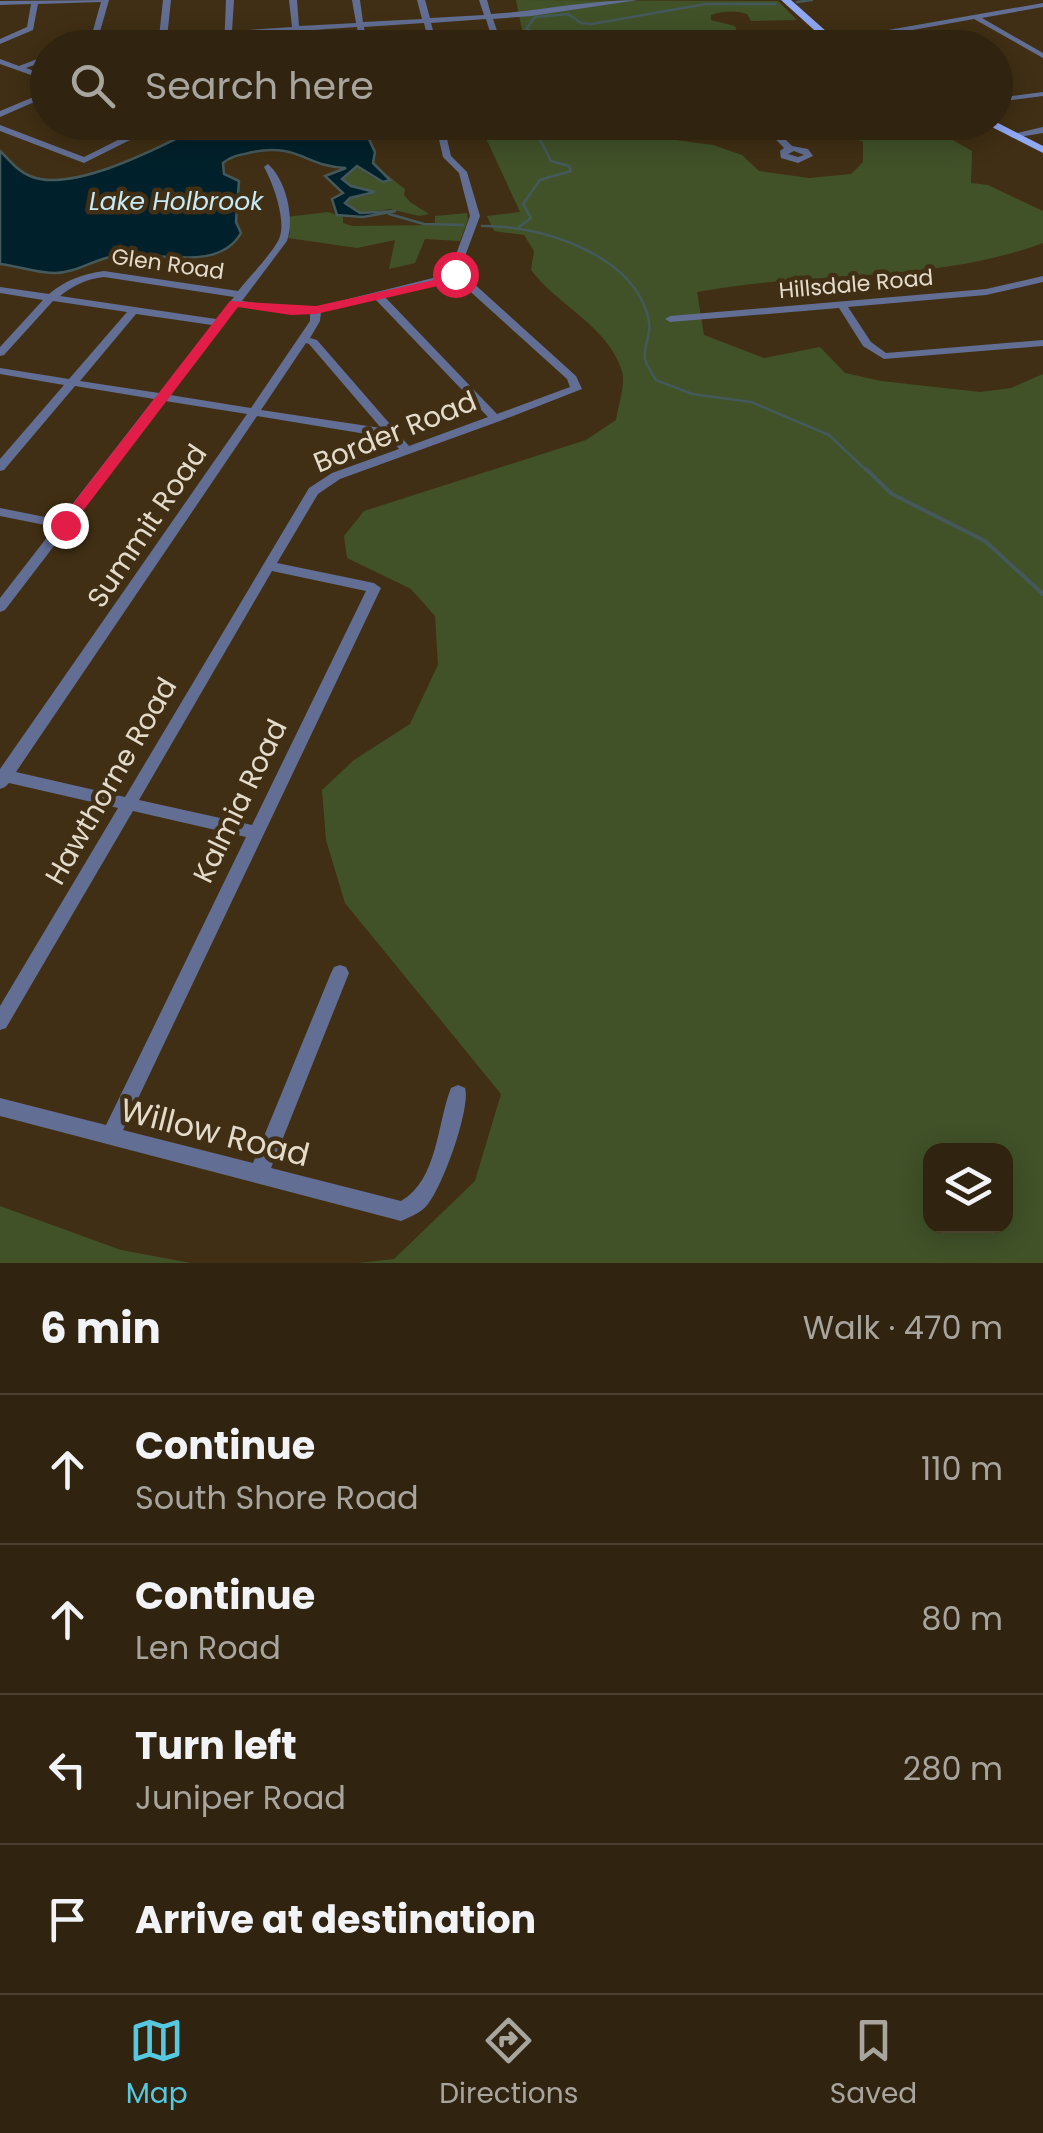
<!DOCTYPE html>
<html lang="en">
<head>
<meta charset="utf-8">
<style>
  :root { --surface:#30230f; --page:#3c2f1d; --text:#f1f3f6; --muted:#a8a49e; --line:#4b402f; --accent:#56c9e0 }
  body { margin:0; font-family:Poppins,sans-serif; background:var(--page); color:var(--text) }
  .controls { position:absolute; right:30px; bottom:30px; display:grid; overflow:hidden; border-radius:20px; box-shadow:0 5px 25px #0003 }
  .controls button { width:90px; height:90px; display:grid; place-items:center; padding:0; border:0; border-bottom:2px solid var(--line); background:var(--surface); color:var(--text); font:50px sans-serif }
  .stop { position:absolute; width:30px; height:30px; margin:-22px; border:8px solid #e11d48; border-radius:50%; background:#fff }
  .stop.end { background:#e11d48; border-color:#fff; box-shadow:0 2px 10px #0008 }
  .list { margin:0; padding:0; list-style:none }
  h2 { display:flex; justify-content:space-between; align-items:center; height:130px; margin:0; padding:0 40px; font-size:42px }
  h2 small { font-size:32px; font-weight:400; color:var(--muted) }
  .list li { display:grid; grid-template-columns:65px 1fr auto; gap:30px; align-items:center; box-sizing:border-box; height:150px; padding:0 40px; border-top:2px solid var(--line) }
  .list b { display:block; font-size:38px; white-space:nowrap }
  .list p { margin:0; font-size:32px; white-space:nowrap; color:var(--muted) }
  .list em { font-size:32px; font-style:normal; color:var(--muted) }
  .icon { flex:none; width:55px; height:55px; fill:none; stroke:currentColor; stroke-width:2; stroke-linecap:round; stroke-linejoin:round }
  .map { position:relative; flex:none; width:1043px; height:1263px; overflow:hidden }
  .search { position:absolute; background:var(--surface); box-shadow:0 5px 25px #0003; left:30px; right:30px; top:30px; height:110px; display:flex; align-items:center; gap:25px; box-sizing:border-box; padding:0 35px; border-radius:55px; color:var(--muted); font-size:38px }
  .sheet { height:730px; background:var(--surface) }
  nav { display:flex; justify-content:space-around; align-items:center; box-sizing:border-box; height:140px; border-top:2px solid var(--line); background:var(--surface); font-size:28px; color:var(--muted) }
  nav a { display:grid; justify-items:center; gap:5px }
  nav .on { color:var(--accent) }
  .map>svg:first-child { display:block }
  .green { fill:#415229; fill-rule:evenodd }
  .water { fill:#00212b; stroke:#45595b; stroke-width:2.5 }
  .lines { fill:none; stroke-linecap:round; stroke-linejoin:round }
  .stream-far1 { stroke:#45595b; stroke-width:2.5 }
  .stream { stroke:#45595b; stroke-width:4 }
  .minor { fill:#626e93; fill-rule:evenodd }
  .major { fill:#91a8f4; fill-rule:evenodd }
  .route { fill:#e11d48 }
  .labels { text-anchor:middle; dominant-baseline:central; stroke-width:9; stroke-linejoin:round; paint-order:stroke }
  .far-street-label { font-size:22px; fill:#e5dbcb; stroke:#402f14 }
  .far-water-label { font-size:25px; font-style:italic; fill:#c6eaf6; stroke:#402f14 }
  .street-label { font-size:28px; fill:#e5dbcb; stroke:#402f14 }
  .near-street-label { font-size:32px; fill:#e5dbcb; stroke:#402f14 }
</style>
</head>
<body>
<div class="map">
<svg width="1043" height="1263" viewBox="0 0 1043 1263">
  <rect width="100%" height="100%" fill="#402f14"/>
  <g class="green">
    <path d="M516,0l262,1 19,19 -46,1 -4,-7c-12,-4 -24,-3 -36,1v5l24,6 5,14 -21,3 -3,-2 4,-2 -11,-8 -204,15 -3,-10 21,-1z"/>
    <path d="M484,123h150l11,13 68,9 29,10 17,16 50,7 42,-4 12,-12v-20l-42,-19h102l49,28 -1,32 17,2 55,26v32c-111,41 -231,27 -346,49l7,43 60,23 56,-11 25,26 36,8 99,11 31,-4 32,-14v889h-685l36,-4 81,-78 26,-87 -156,-191 -19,-63 -4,-50 32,-30 56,-36 28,-59 -3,-49 -24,-27 -64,-31 -3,-22 20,-25 222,-71 30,-20c2,-14 10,-36 6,-49 -14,-45 -64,-65 -91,-101l3,-19 -10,-16 -30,-4 -7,-15 33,-4 -35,-76zM930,1150h76v76h-76z"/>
    <path d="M359,166c7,8 19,17 30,15l-2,-6 18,14 -1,6 6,7 19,12 -10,2 -29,-7 -30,4 -14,-8 4,-7 20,-3 4,-4 -23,-5 -9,-7z"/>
    <path d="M328,212l15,5v6l9,3 83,-1v-9l32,-3 1,7 -8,21 -35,-2 -10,24 -26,6 6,-29 -38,8 -69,-10 2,-5 -4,-16z"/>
    <path d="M0,1206l121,44 70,13h-191z"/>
  </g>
  <path class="water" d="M190,123h180l-4,10 9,19 -2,11 17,17 -7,2 -26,-16 -15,13 9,7 24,6 -25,6 -5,5 15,10 36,-2 -33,6 -26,-2 -5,-16 11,-6 -18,-17 21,-8c-39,-1 -48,-25 -93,-16 -11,3 -21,3 -30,11l1,11 15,7 -3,41 5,11c-23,41 -88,17 -126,23 -21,3 -39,17 -60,17 -18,0 -37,-7 -55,-9v-113c10,9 17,20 30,25 39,17 120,-24 156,-42z"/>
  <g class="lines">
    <g class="stream-far1">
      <path d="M797,2l15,-2"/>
      <path d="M511,46l40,-3 -1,-5 -24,-9 9,-12 33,-3 13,9 11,1 114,-20h69"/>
      <path d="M389,214l35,10 39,1"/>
      <path d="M482,226c56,-1 146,26 165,87 7,20 -4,30 -2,46 1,6 8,15 11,21l36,14 59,8 78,33 39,37"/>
      <path d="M519,227l12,-9 -8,-14 17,-24 31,-9 -2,-5 -18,-5 -20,-39"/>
    </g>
    <path class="stream" d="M866,469l26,25 93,47 58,53"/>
    <g class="minor">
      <path d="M109,0l-10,35 -22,13h-10l25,-14 9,-32 -63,2 -5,26 -33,14v-5l27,-12 4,-23 -31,1v-4z"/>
      <path d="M163,0h8l-4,38 -10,10h-8l10,-11z"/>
      <path d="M226,0h8l-2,31 60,-4 -3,-27h8l2,26 57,-3 -4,-23h8l3,22 59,-3 -5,-19h8l5,18 54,-3 -5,-15h8l4,14c49,-3 98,-14 147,-14l-107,16 -38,3 10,29h-8l-9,-29 -55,4 7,25h-8l-6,-25 -60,4 4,21h-8l-3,-21 -58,4 2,17h-8l-1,-17 -60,4v13h-8z"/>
      <path d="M1043,3v4l-61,11 61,35v5l-69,-39 -67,12 -4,3 -15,-4z"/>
      <path d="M680,33h3l9,15h-8l-8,-13z"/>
      <path d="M829,38h3v4l-34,6h-20z"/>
      <path d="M48,55v5l-22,8 22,8v5l-48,-17v-5l19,7z"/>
      <path d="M48,91v5l-48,21v-6z"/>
      <path d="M1043,92v4l-47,6v-4z"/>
      <path d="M154,122h12l-82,41 -84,-32v-6l84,32z"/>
      <path d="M435,122h8l8,34 16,16 13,44 -22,59 13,6 105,95 6,13 -82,32 -160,58 -22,15 -41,69 97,20 7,5 -258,542 130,33 78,-190 3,-6 6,-2 6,2 3,6 -78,195 130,33c37,-21 36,-78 50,-113l7,-3 7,3c6,20 -22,98 -37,116 -7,9 -16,12 -27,17l-401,-105v-18l106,27 140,-288 -113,-26 -127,217 -6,2v-24l118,-198 -109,-25 -4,4 -5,2v-20l247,-355 -82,-13 -160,209 -5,2v-14l55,-71 -55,-11v-8l60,12 94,-121 -79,-13 -71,84 -4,1v-12l64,-74 -64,-11v-6l69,11 58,-67 -74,-11 -49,54 -4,1v-9l43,-47 -43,-7v-6l49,7c17,-14 33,-20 55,-23l134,20c10,-12 35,-39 41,-52 8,-18 -6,-56 -15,-72l4,-3c18,16 27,54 19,77l-45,60 49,7 25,-1 133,-33 21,-58 -11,-43 -16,-16zM104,277l130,20 -18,22 -156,-23c14,-11 26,-17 44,-19zM452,279l11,6 104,94 3,8 -73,27 -113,-118zM375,299l113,118 -79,29 -92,-106 -7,-2 10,-17 1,-9zM237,306l54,8 19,-1v8l-59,87 -81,-13zM136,314l76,11 -53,68 -79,-12zM306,343l3,1 72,84 -120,-18zM257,416l121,20 9,-1 12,14 -67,24 -23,15 -184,309 -109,-25zM272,571l94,20 -114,234 -113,-25z"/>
      <path d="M676,122l28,3 44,-3 -44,9z"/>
      <path d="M759,122h9l24,24 16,3 5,7 -15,7 -17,-5 -1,-7 4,-3zM794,151l10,4 -6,2 -10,-3z"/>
      <path d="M1043,127v6l-30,5 -4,-3z"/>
      <path d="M1043,276v6l-57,13 -138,12 23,35 15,11 157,-13v6l-159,13 -21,-13 -24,-38 -169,14 -5,-3 5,-3 316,-27z"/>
    </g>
    <g class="major">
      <path d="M781,0h10l54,48h-11z"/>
      <path d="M982,122h14l47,24v7z"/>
    </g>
  </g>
  <path class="route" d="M455,270l4,7 -17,8 -126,29 -25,1 -53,-8 -168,221h-11v-6l171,-221 86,5 118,-26z"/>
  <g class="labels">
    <g class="far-street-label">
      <text transform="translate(168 264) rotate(8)">Glen Road</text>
      <text transform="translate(856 284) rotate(-5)">Hillsdale Road</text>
    </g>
    <g class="far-water-label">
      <text x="176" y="201">Lake Holbrook</text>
    </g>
    <g class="street-label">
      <text transform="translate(395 432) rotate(-22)">Border Road</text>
      <text transform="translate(147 526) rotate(-56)">Summit Road</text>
      <text transform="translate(111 781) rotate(-60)">Hawthorne Road</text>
      <text transform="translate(240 801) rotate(-64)">Kalmia Road</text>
    </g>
    <g class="near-street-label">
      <text transform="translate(215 1132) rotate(14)">Willow Road</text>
    </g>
  </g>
</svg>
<div class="controls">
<button><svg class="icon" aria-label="layers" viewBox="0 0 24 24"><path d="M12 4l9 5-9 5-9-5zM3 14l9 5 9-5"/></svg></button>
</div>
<div class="stop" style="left:455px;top:274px"></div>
<div class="stop end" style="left:65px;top:525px"></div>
<div class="search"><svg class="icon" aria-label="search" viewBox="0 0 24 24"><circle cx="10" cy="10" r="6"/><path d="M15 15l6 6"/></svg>Search here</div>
</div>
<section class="sheet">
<h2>6 min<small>Walk · 470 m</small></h2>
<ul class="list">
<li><svg class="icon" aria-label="ahead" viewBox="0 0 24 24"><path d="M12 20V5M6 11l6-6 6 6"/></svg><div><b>Continue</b><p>South Shore Road</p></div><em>110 m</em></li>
<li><svg class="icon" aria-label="ahead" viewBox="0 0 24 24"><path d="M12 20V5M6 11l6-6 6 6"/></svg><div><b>Continue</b><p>Len Road</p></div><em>80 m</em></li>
<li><svg class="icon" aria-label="left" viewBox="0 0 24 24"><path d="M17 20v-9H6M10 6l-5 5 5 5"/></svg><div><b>Turn left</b><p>Juniper Road</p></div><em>280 m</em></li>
<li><svg class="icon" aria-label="arrive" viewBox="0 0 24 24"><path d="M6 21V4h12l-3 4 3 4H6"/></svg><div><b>Arrive at destination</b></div></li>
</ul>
</section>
<nav>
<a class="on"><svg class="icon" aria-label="map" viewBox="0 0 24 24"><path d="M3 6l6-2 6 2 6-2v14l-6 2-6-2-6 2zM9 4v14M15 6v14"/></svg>Map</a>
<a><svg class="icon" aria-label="directions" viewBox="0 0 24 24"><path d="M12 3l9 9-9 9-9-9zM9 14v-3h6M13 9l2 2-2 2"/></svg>Directions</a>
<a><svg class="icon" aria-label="saved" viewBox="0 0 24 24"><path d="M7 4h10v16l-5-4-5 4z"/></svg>Saved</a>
</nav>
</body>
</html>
